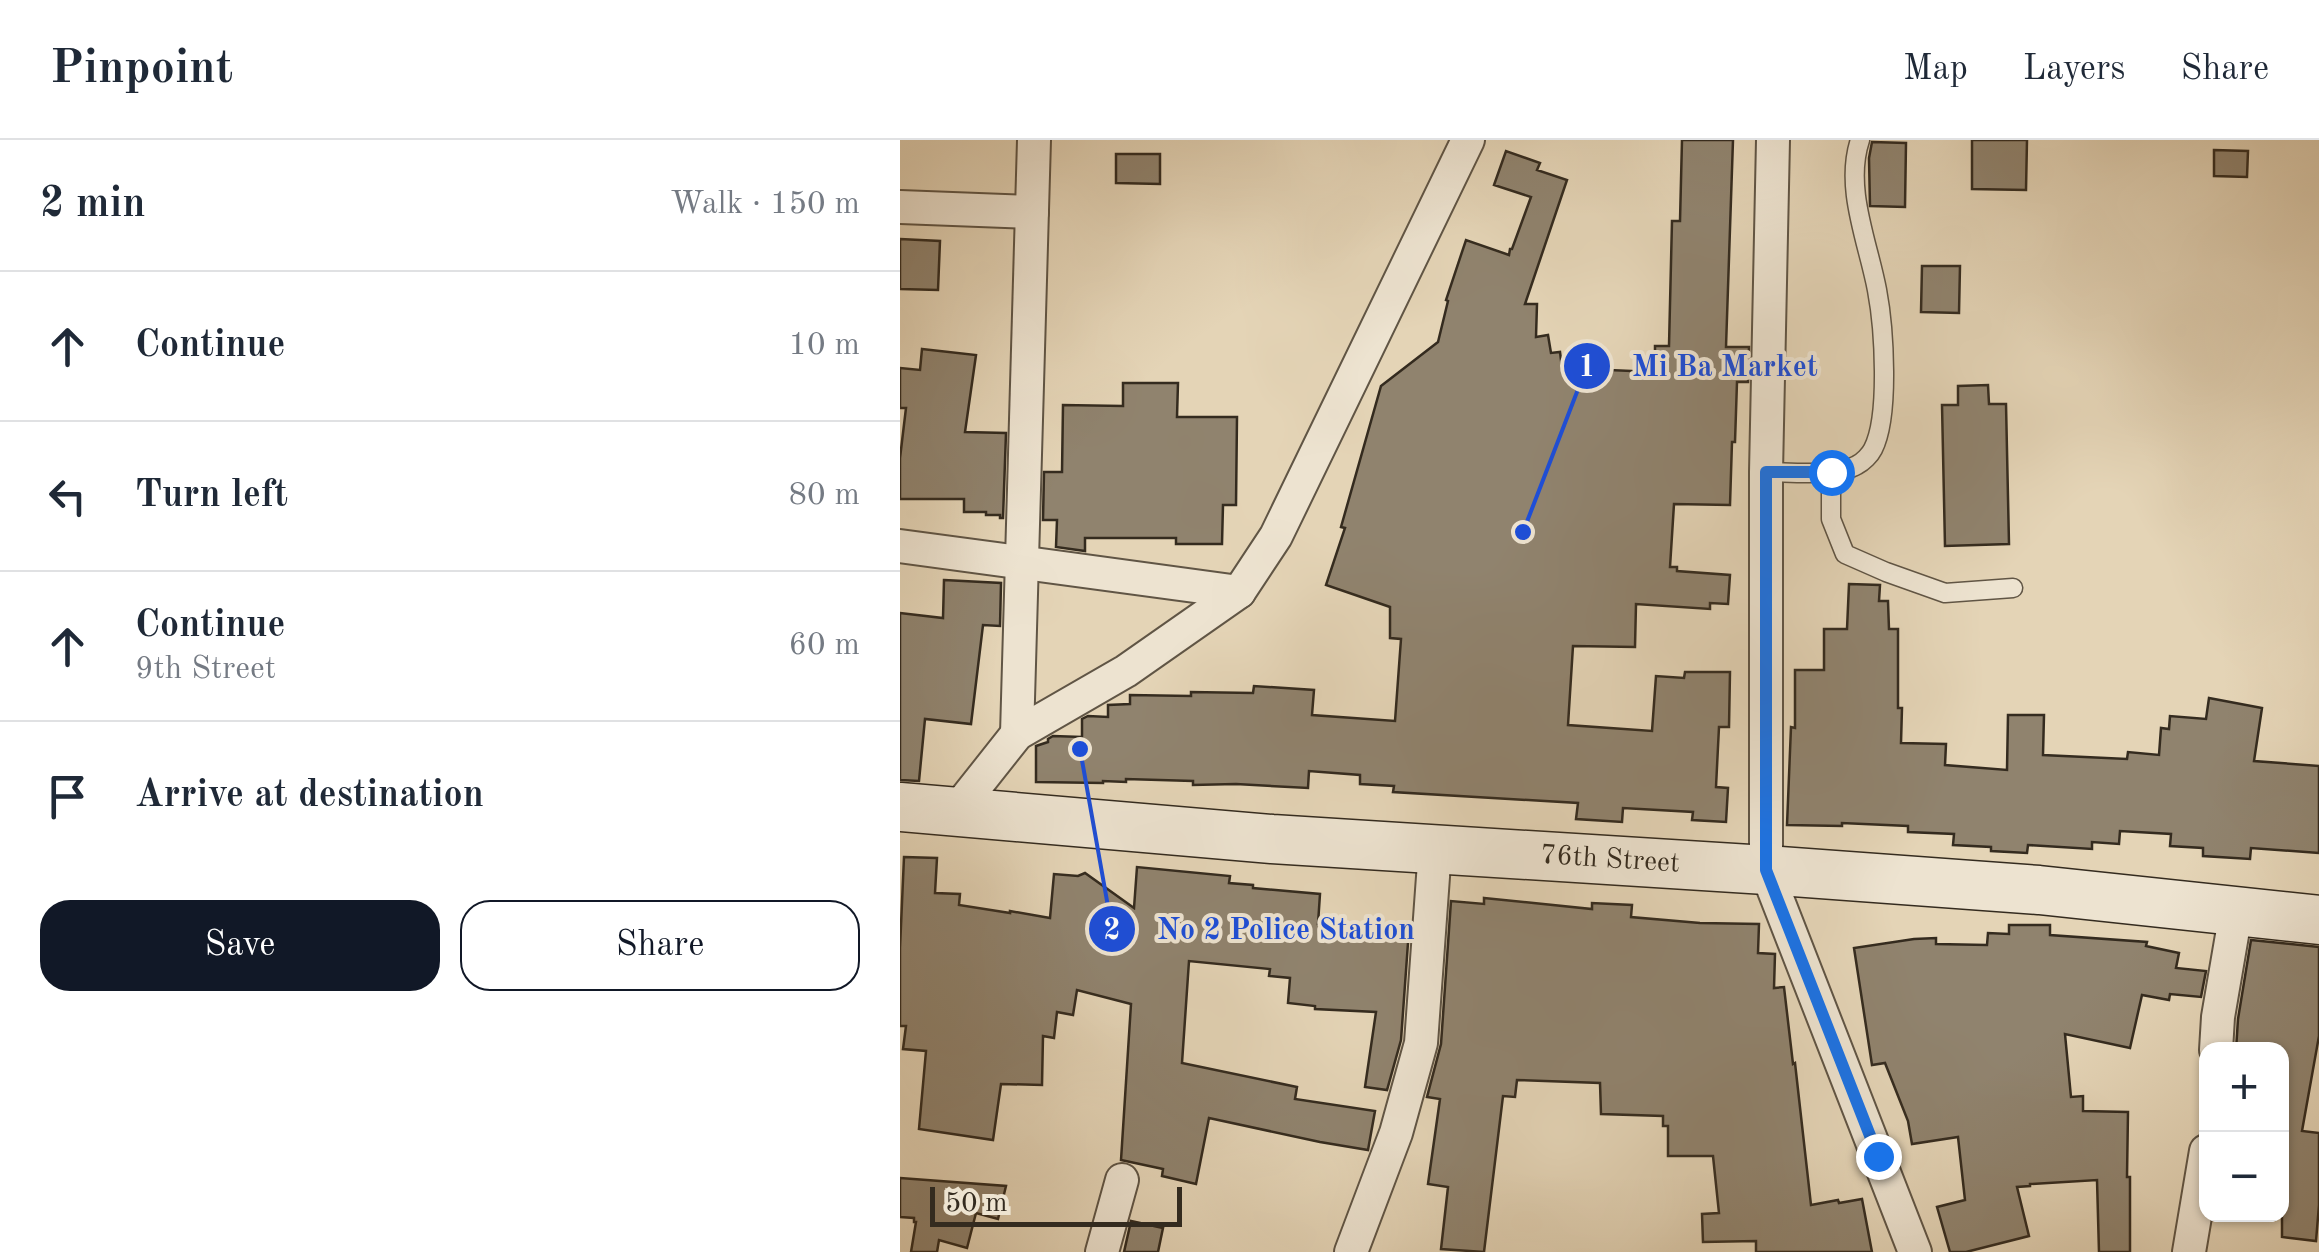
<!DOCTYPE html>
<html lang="en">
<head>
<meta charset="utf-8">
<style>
  :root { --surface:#fff; --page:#f2f2f3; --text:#1f2937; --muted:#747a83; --line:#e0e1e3; --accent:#111827 }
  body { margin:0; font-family:"Old Standard TT",serif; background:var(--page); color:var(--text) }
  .controls { position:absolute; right:30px; bottom:30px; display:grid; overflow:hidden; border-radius:20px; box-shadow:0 2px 8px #0004 }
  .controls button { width:90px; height:90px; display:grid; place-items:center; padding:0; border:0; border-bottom:2px solid var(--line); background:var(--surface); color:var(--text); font:50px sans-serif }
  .scale { position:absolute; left:30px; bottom:25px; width:252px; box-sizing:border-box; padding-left:10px; border:5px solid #342b1f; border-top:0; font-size:28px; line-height:35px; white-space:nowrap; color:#342b1f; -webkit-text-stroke:8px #ede3d0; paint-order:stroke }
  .stop { position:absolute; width:30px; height:30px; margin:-22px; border:8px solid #1a73e8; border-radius:50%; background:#fff }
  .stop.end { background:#1a73e8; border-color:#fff; box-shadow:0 2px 10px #0008 }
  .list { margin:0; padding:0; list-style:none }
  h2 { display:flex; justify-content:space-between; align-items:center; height:130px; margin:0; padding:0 40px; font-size:42px }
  h2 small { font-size:32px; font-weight:400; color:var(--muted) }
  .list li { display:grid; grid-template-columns:65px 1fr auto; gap:30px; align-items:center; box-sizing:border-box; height:150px; padding:0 40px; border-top:2px solid var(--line) }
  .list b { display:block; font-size:38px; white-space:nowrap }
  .list p { margin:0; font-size:32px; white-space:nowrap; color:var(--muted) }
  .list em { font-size:32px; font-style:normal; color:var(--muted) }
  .actions { display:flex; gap:20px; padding:30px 40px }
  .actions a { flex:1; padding:22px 0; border:2px solid var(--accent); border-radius:30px; text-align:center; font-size:35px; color:var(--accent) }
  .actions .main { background:var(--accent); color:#fff }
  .icon { flex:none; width:55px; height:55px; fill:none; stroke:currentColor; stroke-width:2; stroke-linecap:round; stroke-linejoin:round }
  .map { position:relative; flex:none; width:1419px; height:1112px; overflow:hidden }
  header { display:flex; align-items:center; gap:60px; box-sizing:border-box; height:140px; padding:0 50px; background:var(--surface); border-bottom:2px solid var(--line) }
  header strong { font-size:48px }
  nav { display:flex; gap:55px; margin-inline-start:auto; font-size:35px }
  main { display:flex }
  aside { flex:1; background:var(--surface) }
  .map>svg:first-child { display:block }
  .building { fill:#90836e; stroke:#342b1f; stroke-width:2.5 }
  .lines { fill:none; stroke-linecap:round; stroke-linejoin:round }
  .lane-casing { stroke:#605545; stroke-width:21 }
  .street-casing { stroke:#605545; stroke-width:36 }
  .secondary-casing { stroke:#342b1f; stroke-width:51 }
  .lane { stroke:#ede3d0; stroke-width:18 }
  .street { stroke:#ede3d0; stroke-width:32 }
  .secondary { stroke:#ede3d0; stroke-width:48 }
  .route { stroke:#1a73e8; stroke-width:12 }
  .labels { text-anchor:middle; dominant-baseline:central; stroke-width:8; stroke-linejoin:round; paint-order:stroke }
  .street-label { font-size:28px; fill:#342b1f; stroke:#ede3d0 }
  .leader { fill:none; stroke:#1d4ed8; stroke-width:4 }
  .callout-dot { fill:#1d4ed8; stroke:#ede3d0; stroke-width:4 }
  .mark-label { font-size:30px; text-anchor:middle; font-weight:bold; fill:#fff }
  .callout-label { font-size:30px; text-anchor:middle; font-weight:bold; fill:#1d4ed8; stroke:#ede3d0; stroke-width:8; stroke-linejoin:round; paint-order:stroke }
</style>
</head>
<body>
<header>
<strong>Pinpoint</strong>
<nav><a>Map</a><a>Layers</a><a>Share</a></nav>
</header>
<main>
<aside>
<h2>2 min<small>Walk · 150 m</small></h2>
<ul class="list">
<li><svg class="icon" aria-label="ahead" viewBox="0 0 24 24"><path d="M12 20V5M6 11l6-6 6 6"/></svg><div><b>Continue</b></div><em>10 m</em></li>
<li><svg class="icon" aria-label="left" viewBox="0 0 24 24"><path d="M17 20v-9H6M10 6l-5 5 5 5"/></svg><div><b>Turn left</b></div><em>80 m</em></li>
<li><svg class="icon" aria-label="ahead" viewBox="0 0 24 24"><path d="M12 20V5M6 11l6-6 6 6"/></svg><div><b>Continue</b><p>9th Street</p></div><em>60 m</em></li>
<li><svg class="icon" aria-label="arrive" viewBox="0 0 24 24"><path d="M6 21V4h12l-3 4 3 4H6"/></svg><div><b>Arrive at destination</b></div></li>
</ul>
<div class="actions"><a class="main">Save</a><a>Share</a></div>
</aside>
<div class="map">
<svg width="1419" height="1112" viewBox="0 0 1419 1112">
  <rect width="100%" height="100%" fill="#e4d4b6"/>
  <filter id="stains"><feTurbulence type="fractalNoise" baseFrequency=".002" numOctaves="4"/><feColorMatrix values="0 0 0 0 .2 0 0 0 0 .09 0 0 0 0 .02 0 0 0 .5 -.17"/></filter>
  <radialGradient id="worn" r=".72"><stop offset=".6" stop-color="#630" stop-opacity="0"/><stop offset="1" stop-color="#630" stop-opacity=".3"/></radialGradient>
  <g class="building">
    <path d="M782,0h51l-7,207h23l-1,35h-11l-2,60h-3l-2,63 -56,-1 -4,63h7v4l53,4 -2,29 -18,-1v6l-74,-5 -1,43 -62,-1 -5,79 84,6 4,-55 28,2 1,-6h45l-1,55h-10l-3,60 12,1 -2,34 -34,-2 1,-8 -70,-4 -1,14 -46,-3 2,-16 -185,-11 1,-6 -34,-2v-9l-51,-4 -1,17 -72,-4 -43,1v-4l-67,-2v3l-23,-1v2l-67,-1v-36l12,-4v-3l5,-3 29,1v-18l6,-3 20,1v-12l22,-1v-9l61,1v-4l62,1 1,-7 60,4 -2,25 83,6 6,-82 -11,-1v-31l-64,-22 19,-57 -4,-1 40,-141 57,-44 10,-41 -2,-1 20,-60 43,15 1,-6h2l19,-52 -37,-12 12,-34 34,12 -3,7 30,10 -42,124h12l-1,33 12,-2 3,18 9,-1 2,16 93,4v-26h14l3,-125h8z"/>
    <path d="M1072,0h55l-1,50 -54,-1z"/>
    <path d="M972,2l34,1 -1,64 -35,-1 -1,-48z"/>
    <path d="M1314,10l34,1 -1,26 -33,-1z"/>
    <path d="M216,14h44v30l-44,-1z"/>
    <path d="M0,99l40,2 -2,49 -38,-1z"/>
    <path d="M1022,126h38l-1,47 -38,-1z"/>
    <path d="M22,209l54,6 -11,77 41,1 -3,85h-3v-3h-14v-3h-22v-13h-64v-41l6,-50h-6v-40l20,2z"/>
    <path d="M223,243h55l-1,34h60l-1,88h-13l-1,39h-46v-6h-91v13l-29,-4 1,-27h-14l1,-48h18l1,-67 60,1z"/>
    <path d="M1088,245l1,19h17l3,140 -64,2 -3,-141h16v-19z"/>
    <path d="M44,440l57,3 -1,43 -17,-1 -12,99 -46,-5 -6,62 -19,-1v-167l43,5z"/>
    <path d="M949,444l31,1 -1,16h9l1,28h9v79h4l-1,35 45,1 -1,21 62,5 1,-55h36l-1,40 84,4 1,-7 31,3 2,-27 8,1 1,-13 36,3 3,-21 53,10 -8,53 65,5v87l-68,-5 -1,11 -47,-3v-8l-33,-2 1,-12 -51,-3 -1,13 -27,-2v7l-64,-4 -1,8 -36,-2v-4l-38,-2 1,-11 -46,-2v-6l-66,-3v3l-55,-1 4,-98 4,1v-58h29v-41h23z"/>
    <path d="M4,717l33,1 -2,35 25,1 -1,11 51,8v-2l40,7 4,-44 24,2 7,-3 49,35 3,-41 93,9 -1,7 24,2v3l67,6 -2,30 91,5 -8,111 -14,50 -22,-3 11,-75 -61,-3v-3l-27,-3 2,-25 -21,-2 1,-7 -81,-8 -7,102 115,24 -2,12 80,12 -7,39 -48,-8 -111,-24 -13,66 -34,-8 1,-7 -42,-9 10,-156 -54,-14 -4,25 -16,-3 -3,26 -11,-2 -1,49 -41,-1 -8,56 -74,-11 7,-78 -23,-2 3,-23h-6v-78z"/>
    <path d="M584,758l108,11v-6l40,2 -1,12 69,6 59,1 -1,29 17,1 -1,34 10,-1 9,77 2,-1 16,142 27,-5 1,3 23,-4 10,53h-116v-11l-53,1 -1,-28 17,-1 -6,-57h-45v-30h-5v-10l-62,-2 -1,-31 -83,-3 -2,17 -12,-1 -19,156 -43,-3 7,-62 -20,-3 12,-85 -13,-2 14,-53 10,-143 33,3z"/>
    <path d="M1109,785h41v10l97,7 -1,4 33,7 -3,15 30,3 -5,26 -31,-3 -1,6 -27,-5 -12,53 -65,-14 6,63 12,-1v15l45,1 -1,65h3v75h-31l-2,-72 -67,4v2l-13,1 12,49 -63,16h-16l-13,-45 28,-7 -7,-63 -46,7 -4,-23 -23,-58 -13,2 -18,-117 60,-9 22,-1v6l51,1 1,-12 21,1z"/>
    <path d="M1351,800l68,7v89l-17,95 17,2v72l-3,36 -34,-4v-187h-46l2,-31z"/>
    <path d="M0,1038l106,8 -8,33 -22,-6 -9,35 -28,-8 -2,12h-26l5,-30h-2v-4l-14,-1z"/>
    <path d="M231,1081l32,7 -5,24h-34z"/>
  </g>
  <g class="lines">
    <defs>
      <g id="lane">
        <path d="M866,332c24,0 71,5 91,-7 6,-3 13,-10 16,-16 17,-33 11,-122 4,-159 -9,-48 -33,-102 -17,-150"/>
        <path d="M931,332v47l14,35 41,18 59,21 68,-5"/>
      </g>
      <g id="street">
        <path d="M873,0l-7,332v398l149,382"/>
        <path d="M0,67l132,5"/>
        <path d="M0,406l339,46"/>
        <path d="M117,594l17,-594"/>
        <path d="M56,671l61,-77 109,-63 113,-79 37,-56 192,-396"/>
        <path d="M1316,910l2,-33 18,-105"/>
        <path d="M202,1112l20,-72"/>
        <path d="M451,1112l45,-119 25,-90 14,-194"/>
        <path d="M1289,1112l17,-101"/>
      </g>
      <g id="secondary">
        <path id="s1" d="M0,667l372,32 494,31 273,20 280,30"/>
      </g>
    </defs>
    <use href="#lane" class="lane-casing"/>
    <use href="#street" class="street-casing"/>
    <use href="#secondary" class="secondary-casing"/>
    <use href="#lane" class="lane"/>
    <use href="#street" class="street"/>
    <use href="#secondary" class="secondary"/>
  </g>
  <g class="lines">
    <path class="route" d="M931,332h-65v398l112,286"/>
  </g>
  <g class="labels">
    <g class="street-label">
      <text stroke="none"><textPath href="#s1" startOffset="712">76th Street</textPath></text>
    </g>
  </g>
  <path class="leader" d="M623 392L687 226M180 609L212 789"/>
  <g class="callout-dot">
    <circle cx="623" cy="392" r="10"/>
    <circle cx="180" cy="609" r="10"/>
    <circle cx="687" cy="226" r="25"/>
    <circle cx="212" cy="789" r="25"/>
  </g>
  <g class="mark-label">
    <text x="687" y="236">1</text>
    <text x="212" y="799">2</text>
  </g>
  <g class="callout-label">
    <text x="825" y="236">Mi Ba Market</text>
    <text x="386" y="799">No 2 Police Station</text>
  </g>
  <rect width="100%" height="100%" filter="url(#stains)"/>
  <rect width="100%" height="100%" fill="url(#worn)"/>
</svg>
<div class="controls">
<button>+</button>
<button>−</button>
</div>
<div class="scale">50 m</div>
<div class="stop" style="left:931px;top:332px"></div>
<div class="stop end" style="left:978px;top:1016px"></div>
</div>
</main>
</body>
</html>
